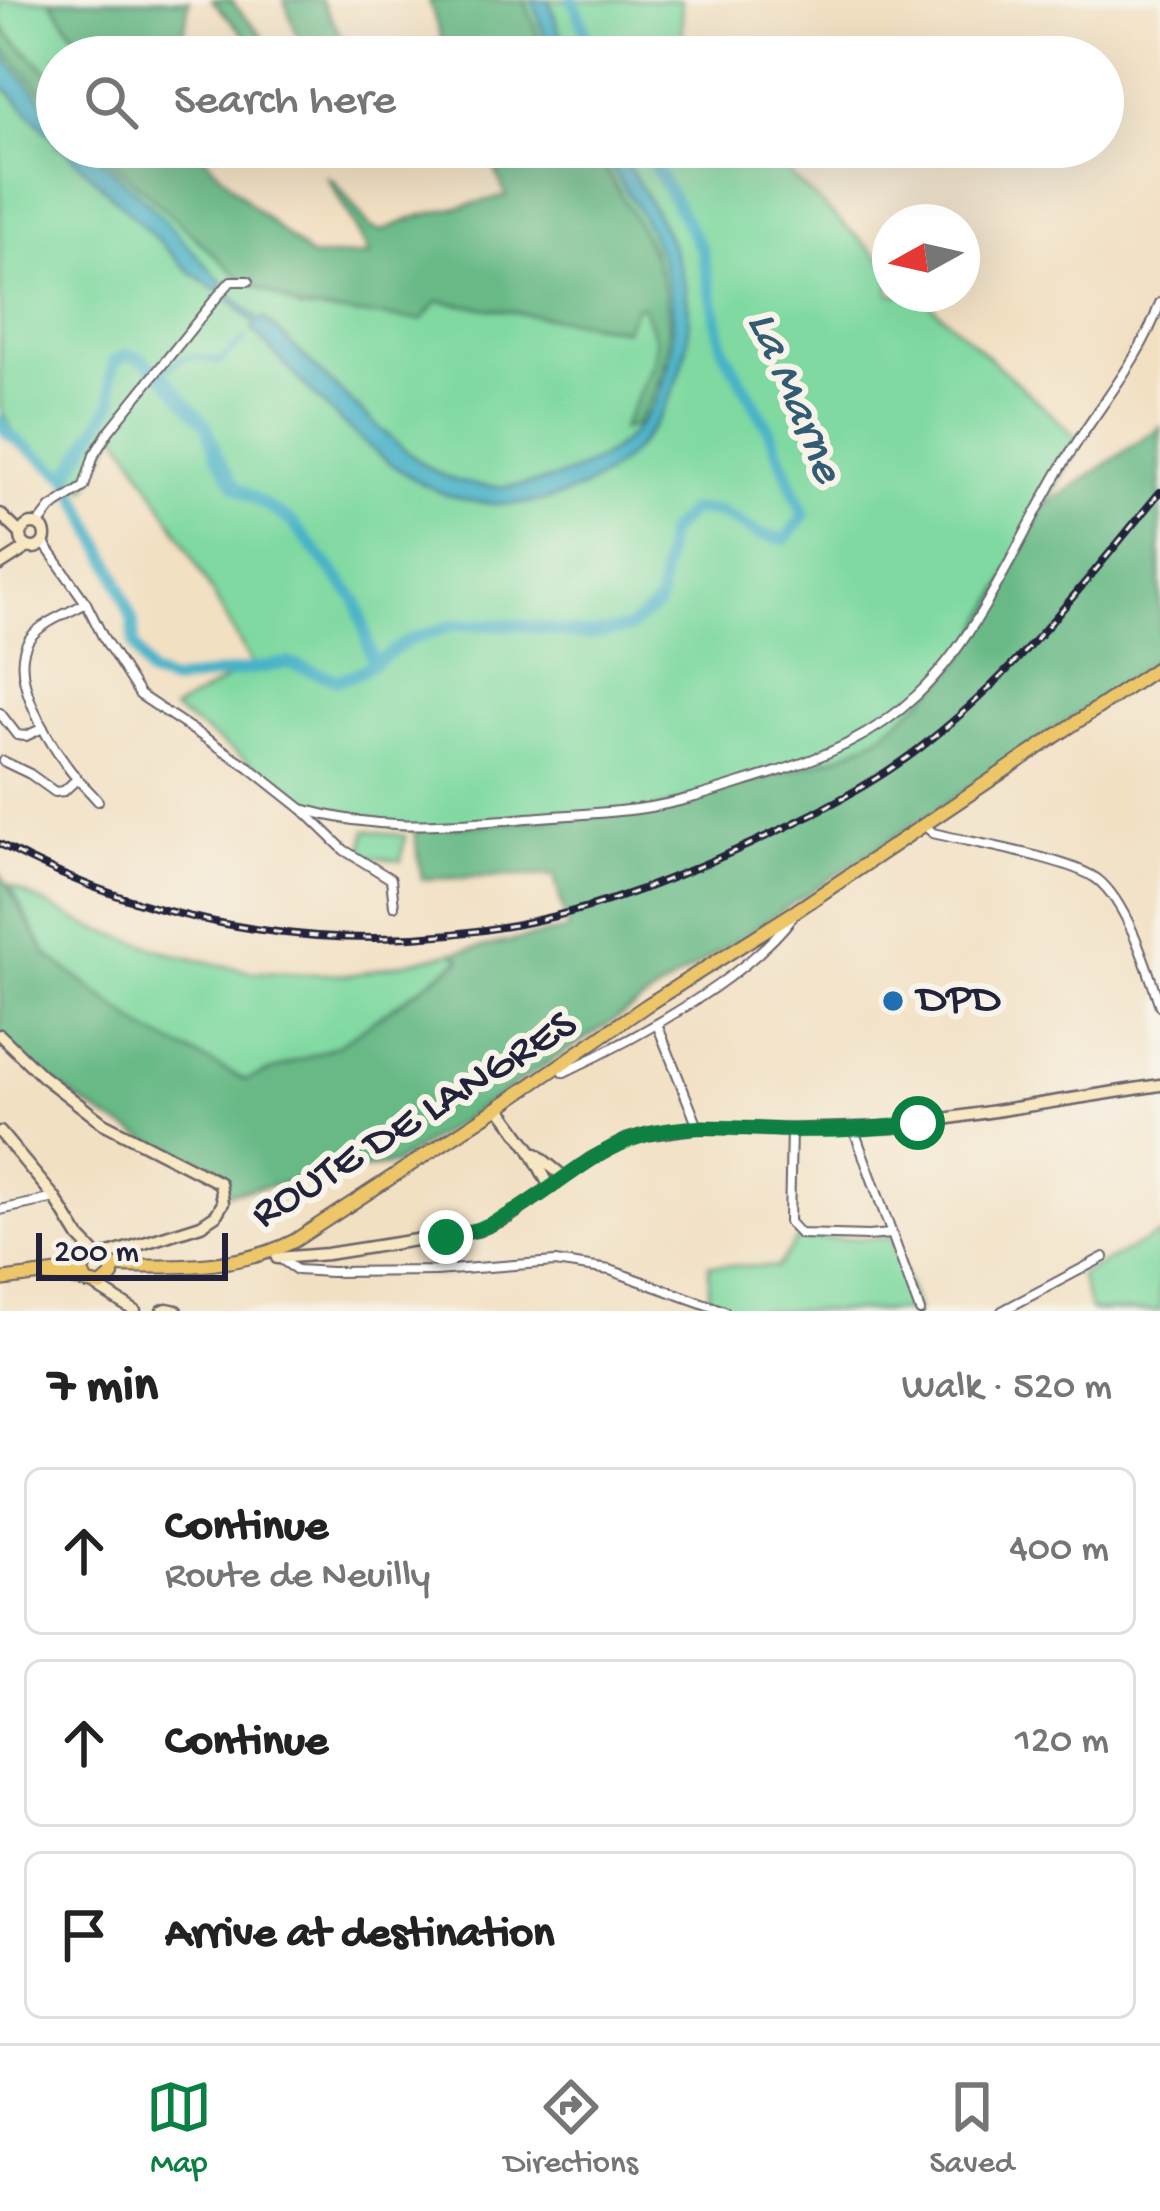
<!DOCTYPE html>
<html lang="en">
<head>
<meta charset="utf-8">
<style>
  :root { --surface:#fff; --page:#f2f2f2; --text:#222; --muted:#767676; --line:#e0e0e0; --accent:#0b8043 }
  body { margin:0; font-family:"Gochi Hand",sans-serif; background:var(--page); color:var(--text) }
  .compass { position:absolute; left:872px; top:204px; width:108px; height:108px; border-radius:50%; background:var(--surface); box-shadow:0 12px 48px #0002; rotate:262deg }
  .scale { position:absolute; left:36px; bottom:30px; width:192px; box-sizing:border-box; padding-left:12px; border:6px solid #22223b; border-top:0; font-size:33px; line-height:42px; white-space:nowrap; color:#22223b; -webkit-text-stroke:9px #f7f3e8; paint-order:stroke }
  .stop { position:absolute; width:36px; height:36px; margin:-27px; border:9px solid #0b8043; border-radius:50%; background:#fff }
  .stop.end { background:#0b8043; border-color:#fff; box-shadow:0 3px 12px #0008 }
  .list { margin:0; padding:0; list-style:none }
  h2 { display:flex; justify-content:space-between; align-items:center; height:156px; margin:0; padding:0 48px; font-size:51px }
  h2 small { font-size:39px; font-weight:400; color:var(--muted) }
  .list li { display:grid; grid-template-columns:78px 1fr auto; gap:36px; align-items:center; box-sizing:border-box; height:168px; margin:0 24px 24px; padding:0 24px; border:3px solid var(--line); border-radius:18px }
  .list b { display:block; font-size:45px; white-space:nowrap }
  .list p { margin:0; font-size:39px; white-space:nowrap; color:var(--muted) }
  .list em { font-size:39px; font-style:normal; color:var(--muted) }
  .icon { flex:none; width:66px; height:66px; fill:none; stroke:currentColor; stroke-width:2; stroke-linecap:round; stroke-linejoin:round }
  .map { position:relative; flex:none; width:1160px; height:1311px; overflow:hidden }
  .search { position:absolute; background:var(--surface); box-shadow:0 12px 48px #0002; left:36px; right:36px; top:36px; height:132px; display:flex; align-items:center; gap:30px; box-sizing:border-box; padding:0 42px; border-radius:66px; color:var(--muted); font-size:45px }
  .sheet { height:732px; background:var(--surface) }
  nav { display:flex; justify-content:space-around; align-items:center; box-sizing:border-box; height:168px; border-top:3px solid var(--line); background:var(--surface); font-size:33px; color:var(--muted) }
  nav a { display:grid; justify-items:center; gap:6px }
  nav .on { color:var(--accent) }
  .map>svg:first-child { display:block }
  .green { fill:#7fd9a0; stroke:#507e6e; stroke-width:3 }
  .forest { fill:#67b986; stroke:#446e60; stroke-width:3 }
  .water { fill:#48b2c7; stroke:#356a81; stroke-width:3 }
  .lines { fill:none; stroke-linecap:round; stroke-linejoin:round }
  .canal { stroke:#48b2c7; stroke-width:6 }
  .river { stroke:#48b2c7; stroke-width:12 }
  .street-casing { stroke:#6b646b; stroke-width:12 }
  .secondary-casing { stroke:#6b646b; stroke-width:15 }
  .primary-casing { stroke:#6b646b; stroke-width:16 }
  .street { stroke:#fff; stroke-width:8 }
  .secondary { stroke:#f7e8c3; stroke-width:10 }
  .primary { stroke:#ecc669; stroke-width:12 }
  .rail-casing { stroke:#22223b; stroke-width:8 }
  .rail { stroke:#f7f3e8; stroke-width:3; stroke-dasharray:9; stroke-linecap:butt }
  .route { stroke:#0b8043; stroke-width:15 }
  .poi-dot { fill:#1f6fb2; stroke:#f7f3e8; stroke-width:4.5 }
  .labels { text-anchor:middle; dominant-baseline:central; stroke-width:12; stroke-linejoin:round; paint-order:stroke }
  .poi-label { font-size:45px; fill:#22223b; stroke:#f7f3e8; text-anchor:start }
  .street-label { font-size:45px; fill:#22223b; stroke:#f7f3e8 }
  .water-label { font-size:48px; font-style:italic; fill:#315c73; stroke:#f7f3e8 }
</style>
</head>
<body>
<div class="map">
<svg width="1160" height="1311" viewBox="0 0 1160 1311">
  <rect width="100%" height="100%" fill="#f7f3e8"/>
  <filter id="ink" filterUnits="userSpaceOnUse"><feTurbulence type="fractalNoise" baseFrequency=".00833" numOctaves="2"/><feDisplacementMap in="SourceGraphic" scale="24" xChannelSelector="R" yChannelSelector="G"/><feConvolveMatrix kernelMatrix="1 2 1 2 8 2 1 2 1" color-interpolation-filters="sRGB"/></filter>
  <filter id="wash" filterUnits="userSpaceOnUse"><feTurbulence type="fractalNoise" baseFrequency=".004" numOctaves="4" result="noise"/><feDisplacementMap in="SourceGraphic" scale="48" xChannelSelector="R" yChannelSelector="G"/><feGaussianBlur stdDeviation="2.7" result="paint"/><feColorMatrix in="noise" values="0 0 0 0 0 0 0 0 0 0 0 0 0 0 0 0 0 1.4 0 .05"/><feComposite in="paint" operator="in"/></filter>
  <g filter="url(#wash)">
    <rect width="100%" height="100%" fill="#f2e0c3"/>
    <g class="green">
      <path d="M0,0h50l29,41 2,16h-24v22l-48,-43 -9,-14z"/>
      <path d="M525,0h156l2,42 11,15h-148z"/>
      <path d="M0,46l57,61v40h39l143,130 62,32 137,-8 186,28 12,-22 8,-1 12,35 -2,20 -31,66 38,-45 -8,-132 -62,-103h176l28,33 95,87v27h29l162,147 -119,221 -48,46 -32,27 -42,21 -104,32 -86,23 -236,19 -103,-26 -138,-94 79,-45 -70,-127 -65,-107 -30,58 -73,-56 -14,-25z"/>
      <path d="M366,830l39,6 -4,25 -39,-6z"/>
      <path d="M9,885l79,41 88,29 77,17 98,3 104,-23 6,7 -124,87 -91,34 -99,-49 -100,-76z"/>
      <path d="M1160,1234v77h-69l-11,-36z"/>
      <path d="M892,1238l25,73h-184l-24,-7v-39l68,2 20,-28z"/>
    </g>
    <g class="forest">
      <path d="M50,0h139l-8,57h-100l-2,-17z"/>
      <path d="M212,0h18l51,57h-17z"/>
      <path d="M284,0h37l32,57h-48z"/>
      <path d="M429,0h96l21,57h-99z"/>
      <path d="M0,22l9,14 48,43v28l-57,-61z"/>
      <path d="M96,147h99l59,61 57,49 59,-2 -42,-77 6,3 36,46 11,4 39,-15 86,-20 -20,-49h105c59,93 117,174 44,278l-13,4 32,-68 2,-20 -13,-35 -7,1 -11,22 -187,-28 -16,19 -121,-11 -62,-32z"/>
      <path d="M1160,427v230l-200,137 -566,370 -166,29 -7,-16 -115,-59 -106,-72v-173l47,82 100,76 99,49 91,-34 124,-86 -6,-8 113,-22 -14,-55 -132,4 -8,-49 236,-19 190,-55 42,-21 32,-27 48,-46 82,-155z"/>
    </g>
    <g class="water">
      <path d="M533,0h16l19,57h-17z"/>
      <path d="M0,53l57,62v27l-57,-60z"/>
      <path d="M62,147h27l64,61 70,75v4l36,34 4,-3 14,12c35,34 70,69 106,101 19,16 36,33 59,44 38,18 86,13 125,-1 98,-36 127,-129 91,-224 -14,-36 -40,-70 -60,-103h19c29,50 64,98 71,157 8,67 -35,144 -93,177 -43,26 -103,30 -150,13 -72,-27 -140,-110 -193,-164l3,-5 -36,-36 -3,1 -29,-21z"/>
    </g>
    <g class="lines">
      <path class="canal" d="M161,375c22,-22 29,-21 58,-13l26,-23"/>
      <g class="river">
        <path d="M573,0l22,57"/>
        <path d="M0,421l7,12 60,44 46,-75 -2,-25 3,-16 13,-6 14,3 25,21 41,47 10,29 18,31 57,36 65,79 16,63 36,-24 45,-15h65l67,10 43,-7 30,-24 9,-70 23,-24 28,2 42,23 24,4 19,-23 -35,-87 -46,-80 -21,-99 -58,-103"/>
        <path d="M67,477l47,94 19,51 1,23 16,30 23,7 115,-19 50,17 18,-6 17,-10"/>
      </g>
    </g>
  </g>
  <g filter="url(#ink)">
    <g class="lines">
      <defs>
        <g id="street">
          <path d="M38,525l13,-17 33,-21 10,-32 15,-24 108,-134 14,-16h17"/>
          <path d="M43,542l43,61 17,34 37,58 109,72 53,42 42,41 47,29 3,27"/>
          <path d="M86,603c-17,10 -44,19 -56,35 -24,33 16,100 37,128 9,13 21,23 31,35"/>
          <path d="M0,713l17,22 9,1 17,-8"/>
          <path d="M3,761l27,13 25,18 9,-1 13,-12"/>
          <path d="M302,809c76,22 138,16 216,10 42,-4 85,-5 126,-11 42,-6 83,-21 123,-33 57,-18 106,-38 150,-80 64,-61 100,-154 145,-229 32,-54 78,-104 98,-163"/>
          <path d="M924,825l9,8c40,10 134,25 164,46 30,23 51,91 63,127"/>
          <path d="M657,1024l41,103"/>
          <path d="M564,1072c71,-33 184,-94 230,-157"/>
          <path d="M791,1130l-2,92 11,12 68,2 23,-2"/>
          <path d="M854,1130l66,181"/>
          <path d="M0,1210l55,-12"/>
          <path d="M446,1237l3,32"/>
          <path d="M279,1258l18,12 34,2 104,-1 120,-9 55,8 114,41"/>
          <path d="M1002,1311l102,-54"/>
        </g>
        <g id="secondary">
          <path d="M0,514l21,20"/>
          <circle cx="33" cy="536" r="12"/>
          <path d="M0,565l28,-18"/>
          <path d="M0,1035l42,41 61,47 117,60 3,20 -7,12 -15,10 -101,32"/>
          <path d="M499,1107l30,41 21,39"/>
          <path d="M0,1132l55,66 24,39 18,19"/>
          <path d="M536,1154l28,23"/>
          <path d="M277,1258l50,-4 152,-24 29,-13 83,-58 36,-19 21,-6 50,-7 93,3 102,-3 267,-42"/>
          <path d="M97,1287l38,24"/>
          <path d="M162,1311l5,-2 10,2"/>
        </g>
        <g id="primary">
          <path d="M111,1266c63,1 126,4 183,-25l205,-134 148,-102 149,-94 364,-245"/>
          <path d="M38,1275l31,3 32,8 11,-10v-7l-4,-9 -11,-4 -10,4 -5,12 5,11"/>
          <path d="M0,1280l69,-9 15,-6"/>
        </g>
      </defs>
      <use href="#street" class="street-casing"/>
      <use href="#secondary" class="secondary-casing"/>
      <use href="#primary" class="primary-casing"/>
      <use href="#street" class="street"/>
      <use href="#secondary" class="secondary"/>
      <use href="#primary" class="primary"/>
      <defs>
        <path id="rail" d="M0,844c159,87 352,115 529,78 78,-16 151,-46 223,-79 60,-28 120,-57 173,-99 92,-71 161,-164 235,-252"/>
      </defs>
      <use href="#rail" class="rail-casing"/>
      <use href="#rail" class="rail"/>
    </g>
  </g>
  <g class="lines" filter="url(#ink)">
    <path class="route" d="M446,1237c78,-10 123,-79 195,-101 44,-13 93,-8 138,-6 47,1 93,0 139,-7"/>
  </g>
  <circle class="poi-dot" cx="893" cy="1001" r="12"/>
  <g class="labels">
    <g class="poi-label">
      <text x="917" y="1001">DPD</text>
    </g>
    <g class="street-label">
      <text transform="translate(415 1121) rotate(-32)">ROUTE DE LANGRES</text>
    </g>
    <g class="water-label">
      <text transform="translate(792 398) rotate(67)">La Marne</text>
    </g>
  </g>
</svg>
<svg class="compass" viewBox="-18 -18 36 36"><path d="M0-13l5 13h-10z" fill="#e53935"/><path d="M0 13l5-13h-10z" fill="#767676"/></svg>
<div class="scale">200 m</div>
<div class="stop" style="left:918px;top:1123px"></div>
<div class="stop end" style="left:446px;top:1237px"></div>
<div class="search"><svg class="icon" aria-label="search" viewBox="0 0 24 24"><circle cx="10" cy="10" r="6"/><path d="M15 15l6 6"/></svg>Search here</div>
</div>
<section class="sheet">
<h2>7 min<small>Walk · 520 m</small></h2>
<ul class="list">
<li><svg class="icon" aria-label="ahead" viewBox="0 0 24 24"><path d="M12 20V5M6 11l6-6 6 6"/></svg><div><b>Continue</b><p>Route de Neuilly</p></div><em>400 m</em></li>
<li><svg class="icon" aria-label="ahead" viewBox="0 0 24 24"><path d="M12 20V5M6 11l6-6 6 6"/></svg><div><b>Continue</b></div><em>120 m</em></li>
<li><svg class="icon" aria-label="arrive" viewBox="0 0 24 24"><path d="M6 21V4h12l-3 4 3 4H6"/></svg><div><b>Arrive at destination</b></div></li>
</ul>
</section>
<nav>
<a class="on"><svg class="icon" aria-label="map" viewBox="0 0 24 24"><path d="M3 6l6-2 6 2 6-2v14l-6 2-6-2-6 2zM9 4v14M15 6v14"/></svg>Map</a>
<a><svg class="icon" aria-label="directions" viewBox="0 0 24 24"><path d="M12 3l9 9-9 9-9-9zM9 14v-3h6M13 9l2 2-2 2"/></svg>Directions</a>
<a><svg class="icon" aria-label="saved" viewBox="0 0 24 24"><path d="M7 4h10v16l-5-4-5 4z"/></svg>Saved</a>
</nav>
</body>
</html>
